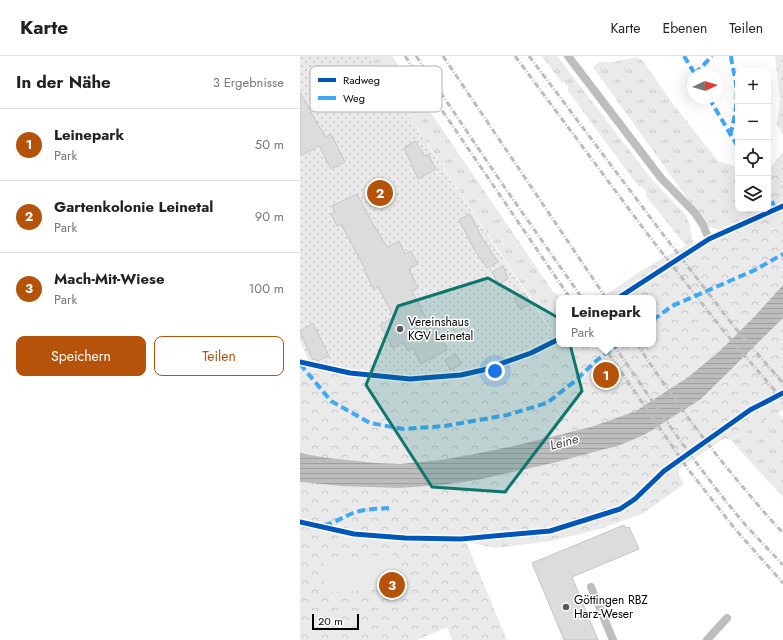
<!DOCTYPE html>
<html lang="de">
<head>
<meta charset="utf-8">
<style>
  :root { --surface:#fff; --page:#f2f2f2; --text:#222; --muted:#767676; --line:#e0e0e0; --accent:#b45309 }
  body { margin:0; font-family:Jost,sans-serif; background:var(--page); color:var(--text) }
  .controls { position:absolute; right:12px; top:12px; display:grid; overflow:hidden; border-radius:8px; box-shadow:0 4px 16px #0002 }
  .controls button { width:36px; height:36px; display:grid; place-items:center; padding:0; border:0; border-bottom:1px solid var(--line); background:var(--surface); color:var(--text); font:20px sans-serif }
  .compass { position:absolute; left:387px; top:12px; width:36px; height:36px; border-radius:50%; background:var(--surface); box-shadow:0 4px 16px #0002; rotate:86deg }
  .scale { position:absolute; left:12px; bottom:10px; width:47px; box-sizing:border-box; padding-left:4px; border:2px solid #000; border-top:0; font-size:11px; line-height:14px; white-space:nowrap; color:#000; -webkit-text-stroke:3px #fff; paint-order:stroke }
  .you { position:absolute; left:195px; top:315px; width:14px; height:14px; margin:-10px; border:3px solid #fff; border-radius:50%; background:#1a73e8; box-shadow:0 0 0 6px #1a73e833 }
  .badge { display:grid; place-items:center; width:26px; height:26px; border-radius:50%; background:var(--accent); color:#fff; font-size:13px; font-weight:700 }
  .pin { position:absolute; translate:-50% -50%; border:2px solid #fff; box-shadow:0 1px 4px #0006 }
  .popup { position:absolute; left:256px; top:239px; width:100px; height:52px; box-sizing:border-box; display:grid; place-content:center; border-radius:8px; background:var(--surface); filter:drop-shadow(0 1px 3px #0005); font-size:13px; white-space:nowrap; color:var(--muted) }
  .popup b { font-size:15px; color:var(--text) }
  .popup::after { content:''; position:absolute; left:50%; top:100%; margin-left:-8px; border:8px solid transparent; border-top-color:var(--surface) }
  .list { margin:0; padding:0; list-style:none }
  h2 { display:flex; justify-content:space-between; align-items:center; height:52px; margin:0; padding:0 16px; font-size:17px }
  h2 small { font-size:13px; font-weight:400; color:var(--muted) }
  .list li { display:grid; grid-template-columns:26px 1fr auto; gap:12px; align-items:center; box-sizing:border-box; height:72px; padding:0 16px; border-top:1px solid var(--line) }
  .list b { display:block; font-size:15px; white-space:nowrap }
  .list p { margin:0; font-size:13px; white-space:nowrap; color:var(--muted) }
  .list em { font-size:13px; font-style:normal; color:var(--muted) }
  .actions { display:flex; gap:8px; padding:12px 16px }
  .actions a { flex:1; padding:9px 0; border:1px solid var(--accent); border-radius:8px; text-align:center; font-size:14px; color:var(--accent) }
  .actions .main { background:var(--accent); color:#fff }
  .icon { flex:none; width:22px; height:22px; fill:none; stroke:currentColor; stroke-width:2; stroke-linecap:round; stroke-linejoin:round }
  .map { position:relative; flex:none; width:483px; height:584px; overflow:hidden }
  header { display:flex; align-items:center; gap:24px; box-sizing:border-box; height:56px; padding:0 20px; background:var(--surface); border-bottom:1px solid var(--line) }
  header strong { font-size:19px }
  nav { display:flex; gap:22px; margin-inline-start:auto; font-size:14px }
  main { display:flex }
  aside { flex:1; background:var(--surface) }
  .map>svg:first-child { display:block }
  .grass { fill:url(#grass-tufts) }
  .forest { fill:url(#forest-crowns) }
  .garden { fill:url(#garden-dots) }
  .pitch { fill:#eaeaea }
  .water { fill:url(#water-rules) }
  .building { fill:#dcdcdc; stroke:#c5c5c5 }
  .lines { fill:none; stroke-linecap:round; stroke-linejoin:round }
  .service { stroke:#bebebe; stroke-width:8 }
  .rail { stroke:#bdbdbd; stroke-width:3; stroke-dasharray:6 2 1 2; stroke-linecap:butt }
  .quiet { stroke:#3fa9f5; stroke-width:4; stroke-dasharray:8 4; stroke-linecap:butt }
  .cycleway-casing { stroke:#fff; stroke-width:8 }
  .cycleway { stroke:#0057b8; stroke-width:5 }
  .marked { fill:#0f766e; fill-opacity:0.2; stroke:#0f766e; stroke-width:3; stroke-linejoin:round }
  .poi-dot { fill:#595959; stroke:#fff; stroke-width:1.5 }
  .labels { text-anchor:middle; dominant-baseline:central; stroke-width:3; stroke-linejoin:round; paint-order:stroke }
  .poi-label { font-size:12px; fill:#000; stroke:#fff; text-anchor:start }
  .water-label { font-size:13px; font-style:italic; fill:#404040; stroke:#fff }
  .key { fill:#fff; stroke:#b2b2b2; stroke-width:1 }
  .key-label { font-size:11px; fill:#000 }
</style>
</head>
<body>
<header>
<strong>Karte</strong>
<nav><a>Karte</a><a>Ebenen</a><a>Teilen</a></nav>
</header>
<main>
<aside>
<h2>In der Nähe<small>3 Ergebnisse</small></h2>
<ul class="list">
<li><span class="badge">1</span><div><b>Leinepark</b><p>Park</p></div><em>50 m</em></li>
<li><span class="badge">2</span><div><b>Gartenkolonie Leinetal</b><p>Park</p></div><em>90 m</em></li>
<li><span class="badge">3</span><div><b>Mach-Mit-Wiese</b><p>Park</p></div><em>100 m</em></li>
</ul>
<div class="actions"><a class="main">Speichern</a><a>Teilen</a></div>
</aside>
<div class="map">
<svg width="483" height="584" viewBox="0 0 483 584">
  <defs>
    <pattern id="grass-tufts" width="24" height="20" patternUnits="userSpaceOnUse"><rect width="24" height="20" fill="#eaeaea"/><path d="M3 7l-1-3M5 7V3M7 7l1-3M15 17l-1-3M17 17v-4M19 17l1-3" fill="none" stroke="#c7c7c7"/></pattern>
    <pattern id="forest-crowns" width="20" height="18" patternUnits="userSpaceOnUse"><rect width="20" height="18" fill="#eaeaea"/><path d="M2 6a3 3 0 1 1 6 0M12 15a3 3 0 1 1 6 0" fill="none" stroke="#c7c7c7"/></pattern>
    <pattern id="garden-dots" width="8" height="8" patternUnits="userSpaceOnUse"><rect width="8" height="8" fill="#eaeaea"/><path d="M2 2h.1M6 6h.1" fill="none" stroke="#c7c7c7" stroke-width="1.8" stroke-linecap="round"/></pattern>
    <pattern id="water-rules" width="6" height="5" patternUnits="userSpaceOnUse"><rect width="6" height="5" fill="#bcbcbc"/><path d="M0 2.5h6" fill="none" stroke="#a0a0a0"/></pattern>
  </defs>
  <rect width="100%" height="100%" fill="#fff"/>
  <g class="grass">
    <path d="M69,0h23l162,237 3,1 3,4h-1v27l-8,4z"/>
    <path d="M242,0h15l96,125 33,34 4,11 3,17 -7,3 -40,-50v-4l-3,-5h-4l-71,-96v-4l-3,-5 -3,1z"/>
    <path d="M337,1l6,4 29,42 46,58 20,6v42h29l-40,20h-11l-9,-3 -114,-159 6,-5h14z"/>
    <path d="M478,357l5,5v79l-26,-28 -26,-29z"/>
  </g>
  <g class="forest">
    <path d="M475,0h8v78l-6,-10 3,-24z"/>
    <path d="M483,96v258l-52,30 -6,-2 -46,31v7l5,8 -40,29 -44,16 -49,12 -55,7 -30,-6 41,98h-55l-5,-13 -30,13h-117v-282l9,3 70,13 107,-10 46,-16 23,-11 -4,-8 8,-4v19h94v-46h-51l37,-26 15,-9 32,-17 41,-17 44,-22 -3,-23v-14z"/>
  </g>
  <path class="garden" d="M0,0h69l186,281 -23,11 -46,16 -20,6 -31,4 -16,1 -40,-1 -70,-13 -9,-20z"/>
  <path class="pitch" d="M93,499l2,34 -71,3 -1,-34z"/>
  <path class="water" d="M483,229v33l-82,81 -57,36 -24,10 -63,17 -80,18 -36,5 -42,3 -57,-2 -42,-4v-29l27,5 49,5 24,1 41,-4 29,-5 44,-9 77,-19 45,-16 51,-33 34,-28 33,-33z"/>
  <g class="building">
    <path d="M0,36l21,38h1l4,7 5,-3 14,28 -14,7 -12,-23 -19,10z"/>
    <path d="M115,85l10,15 3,-2 8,15 -18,10 -14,-31z"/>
    <path d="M57,138l18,34v-1l12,20 12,-6 6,13 6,-3 7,13 -9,5 9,19 -6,3 16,31 5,-2 14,30 -26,14 -8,-16 -5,3 -5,-9 -10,6 -13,-23 14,-8 -16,-30 -4,3 -10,-20 1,-1 -24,-45 -4,2 -6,-12 4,-2 -3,-6z"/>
    <path d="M170,158l12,24 16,24 -11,6 -13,-19 -15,-29z"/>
    <path d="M203,210l5,12 -9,7 -7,-13z"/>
    <path d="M225,237l6,11 -11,5 -6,-11z"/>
    <path d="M13,267l16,33 -12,5 -2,-2 -2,1 -13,-28v-1z"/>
    <path d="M156,298l5,10 -11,6 -5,-10z"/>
    <path d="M324,469l1,3 4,-1 10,22 -67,28 26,63h-34l-32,-77z"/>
  </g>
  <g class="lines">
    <g class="service">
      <path d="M268,0l93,122 34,35 8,12 6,14"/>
      <path d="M291,531l22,53"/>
      <path d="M407,584l20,-22"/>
    </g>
    <g class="rail">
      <path d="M105,0l165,242"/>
      <path d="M116,0l87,129 79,113"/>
      <path d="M143,0l163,242"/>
      <path d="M215,0l134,180 77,98 57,66"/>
      <path d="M229,0l130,173 77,100 47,54"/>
      <path d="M302,288l86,125 47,60 48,54"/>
      <path d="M313,288c42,61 83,122 130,178 13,15 27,29 40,43"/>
      <path d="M337,288c31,47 64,93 100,136 15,18 30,36 46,53"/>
    </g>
    <g class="quiet">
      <path d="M384,0l11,18"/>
      <path d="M395,18l17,-18"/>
      <path d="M409,42l29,49"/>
      <path d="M430,79c5,-17 8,-33 6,-51 -1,-9 -4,-18 -5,-28"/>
      <path d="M472,145l3,8"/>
      <path d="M353,264l19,-14 83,-36 28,-16"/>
      <path d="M0,308l31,37 39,22 34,6 41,-3 62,-11 40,-12 28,-22 22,-21 22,-16"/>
      <path d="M24,469c11,-2 19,-8 29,-12 11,-4 24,-4 36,-5"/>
    </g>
    <defs>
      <g id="cycleway">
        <path d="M318,242l91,-59 74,-33"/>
        <path d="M0,306l50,11 60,6 51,-4 22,-5 48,-17 28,-14"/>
        <path d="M0,466l54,12 51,4 56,1 89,-8 70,-22 15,-10 29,-28 86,-61 33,-17"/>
      </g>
    </defs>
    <use href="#cycleway" class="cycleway-casing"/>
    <use href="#cycleway" class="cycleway"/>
  </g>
  <path class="marked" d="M188,222l76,43 18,70 -77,101 -73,-5 -66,-102 32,-79z"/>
  <g class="poi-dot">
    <circle cx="100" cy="273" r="4"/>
    <circle cx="266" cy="551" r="4"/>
  </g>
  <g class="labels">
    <g class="poi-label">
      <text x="108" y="266">Vereinshaus<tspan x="108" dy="14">KGV Leinetal</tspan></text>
      <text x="274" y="544">Göttingen RBZ<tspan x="274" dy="14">Harz-Weser</tspan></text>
    </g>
    <g class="water-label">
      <text transform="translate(264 386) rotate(-15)">Leine</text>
    </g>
  </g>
  <rect x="10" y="10" width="132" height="46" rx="6" class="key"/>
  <rect x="18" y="22" width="18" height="4" fill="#0057b8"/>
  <rect x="18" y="40" width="18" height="4" fill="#3fa9f5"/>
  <g class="key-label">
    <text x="43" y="28">Radweg</text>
    <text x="43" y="46">Weg</text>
  </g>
</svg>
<div class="controls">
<button>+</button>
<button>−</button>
<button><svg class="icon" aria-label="locate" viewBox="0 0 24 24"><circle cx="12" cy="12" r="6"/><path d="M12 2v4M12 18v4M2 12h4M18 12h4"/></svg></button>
<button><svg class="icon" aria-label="layers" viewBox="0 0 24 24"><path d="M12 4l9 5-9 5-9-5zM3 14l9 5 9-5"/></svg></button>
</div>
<svg class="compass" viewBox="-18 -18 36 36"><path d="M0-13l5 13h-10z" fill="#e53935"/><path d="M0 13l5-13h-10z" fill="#767676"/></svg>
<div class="scale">20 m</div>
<div class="you"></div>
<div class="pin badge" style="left:306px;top:319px">1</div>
<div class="popup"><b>Leinepark</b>Park</div>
<div class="pin badge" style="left:80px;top:137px">2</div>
<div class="pin badge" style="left:92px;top:529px">3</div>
</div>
</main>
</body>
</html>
